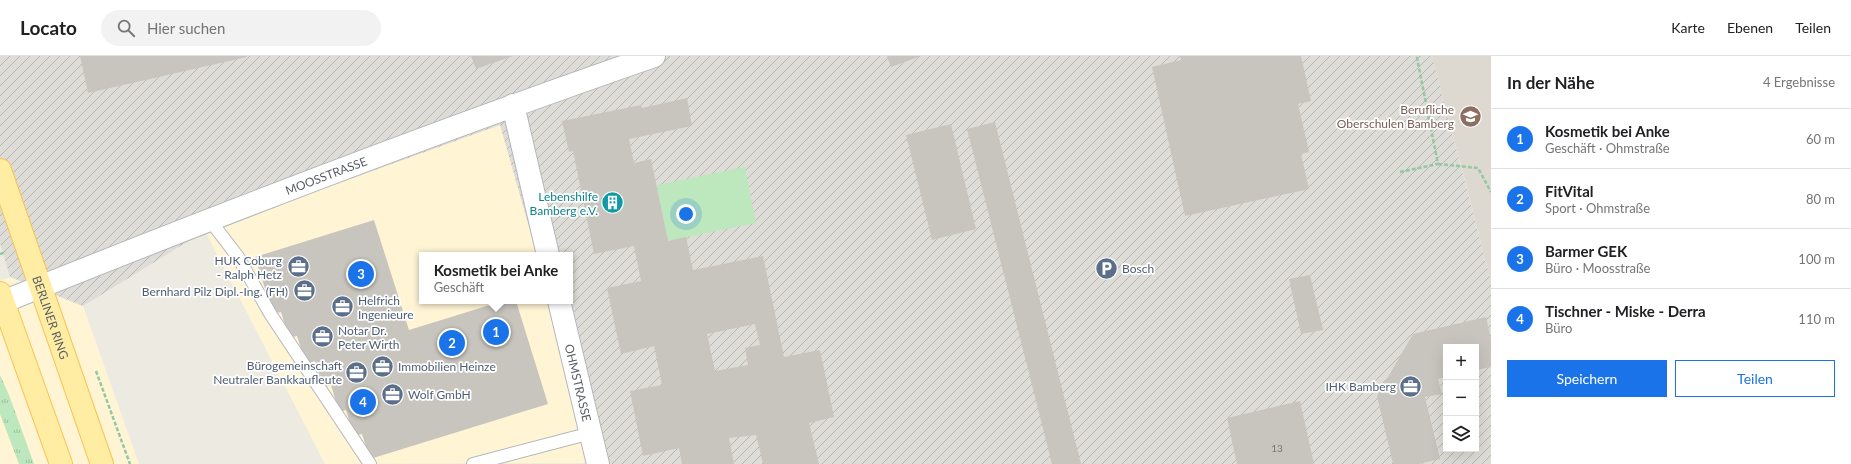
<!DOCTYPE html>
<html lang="de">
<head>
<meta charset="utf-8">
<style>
  :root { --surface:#fff; --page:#f2f2f2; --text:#202124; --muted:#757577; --line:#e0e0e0; --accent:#1a73e8 }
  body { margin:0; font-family:Lato,sans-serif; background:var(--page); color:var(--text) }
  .controls { position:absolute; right:12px; bottom:12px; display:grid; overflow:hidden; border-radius:0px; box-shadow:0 4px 16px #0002 }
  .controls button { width:36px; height:36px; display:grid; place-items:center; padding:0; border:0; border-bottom:1px solid var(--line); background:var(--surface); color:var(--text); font:20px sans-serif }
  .you { position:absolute; left:686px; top:158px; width:14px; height:14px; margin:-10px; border:3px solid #fff; border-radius:50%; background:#1a73e8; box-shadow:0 0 0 6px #1a73e833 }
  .badge { display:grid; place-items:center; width:26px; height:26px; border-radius:50%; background:var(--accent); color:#fff; font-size:13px; font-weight:700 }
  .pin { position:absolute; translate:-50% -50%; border:2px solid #fff; box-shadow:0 1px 4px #0006 }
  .popup { position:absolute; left:419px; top:196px; width:154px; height:52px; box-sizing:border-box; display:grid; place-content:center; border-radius:0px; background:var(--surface); filter:drop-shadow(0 1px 3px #0005); font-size:13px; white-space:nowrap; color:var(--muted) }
  .popup b { font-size:15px; color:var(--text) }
  .popup::after { content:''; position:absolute; left:50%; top:100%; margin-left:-8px; border:8px solid transparent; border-top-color:var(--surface) }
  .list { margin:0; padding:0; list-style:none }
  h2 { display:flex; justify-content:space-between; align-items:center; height:52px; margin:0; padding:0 16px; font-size:17px }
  h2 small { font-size:13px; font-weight:400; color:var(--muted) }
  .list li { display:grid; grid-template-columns:26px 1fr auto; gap:12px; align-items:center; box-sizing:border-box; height:60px; padding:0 16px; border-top:1px solid var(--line) }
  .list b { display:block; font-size:15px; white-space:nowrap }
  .list p { margin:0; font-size:13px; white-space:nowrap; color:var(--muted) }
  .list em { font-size:13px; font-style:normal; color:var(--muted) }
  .actions { display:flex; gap:8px; padding:12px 16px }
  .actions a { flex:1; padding:9px 0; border:1px solid var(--accent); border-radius:0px; text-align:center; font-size:14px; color:var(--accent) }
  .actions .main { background:var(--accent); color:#fff }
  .icon { flex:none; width:22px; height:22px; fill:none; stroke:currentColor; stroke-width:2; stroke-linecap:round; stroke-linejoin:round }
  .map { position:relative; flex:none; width:1491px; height:408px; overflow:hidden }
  header { display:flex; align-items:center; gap:24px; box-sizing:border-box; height:56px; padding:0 20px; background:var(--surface); border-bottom:1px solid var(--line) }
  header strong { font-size:19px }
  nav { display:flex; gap:22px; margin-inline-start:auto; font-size:14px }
  .search { width:280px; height:36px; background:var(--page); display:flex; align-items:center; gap:10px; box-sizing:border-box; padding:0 14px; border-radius:22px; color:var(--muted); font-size:15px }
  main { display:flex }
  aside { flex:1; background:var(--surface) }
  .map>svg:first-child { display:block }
  .commercial { fill:#fff4d4 }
  .industrial { fill:url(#industrial-furrows); fill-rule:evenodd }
  .education { fill:#ddd9d0 }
  .grass { fill:url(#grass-tufts) }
  .pitch { fill:#bde7bc }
  .building { fill:#c8c5be; fill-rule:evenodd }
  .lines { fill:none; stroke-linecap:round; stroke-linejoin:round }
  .service-casing { stroke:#b4b8bc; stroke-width:14 }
  .minor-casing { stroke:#b4b8bc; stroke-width:24 }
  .primary-casing { stroke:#f7c350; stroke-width:24 }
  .path { stroke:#94c8a2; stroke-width:2.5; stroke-dasharray:4 2; stroke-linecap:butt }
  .service { stroke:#fff; stroke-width:12 }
  .minor { stroke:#fff; stroke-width:22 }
  .primary { stroke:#ffeda4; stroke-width:22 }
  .labels { text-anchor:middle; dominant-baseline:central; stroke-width:3.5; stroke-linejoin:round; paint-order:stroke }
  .number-label { font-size:10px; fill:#75787a }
  .education-label { font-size:12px; fill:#785e54; stroke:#fff; text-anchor:end }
  .street-label { font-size:12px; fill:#595e63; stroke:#fff }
  .culture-label { font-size:12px; fill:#0d838f; stroke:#fff; text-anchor:end }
  .service-label { font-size:12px; fill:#4e5e75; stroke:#fff; text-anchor:start }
</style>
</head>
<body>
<header>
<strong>Locato</strong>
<div class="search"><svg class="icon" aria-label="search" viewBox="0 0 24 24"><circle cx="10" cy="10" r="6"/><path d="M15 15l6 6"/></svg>Hier suchen</div>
<nav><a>Karte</a><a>Ebenen</a><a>Teilen</a></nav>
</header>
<main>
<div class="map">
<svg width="1491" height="408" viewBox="0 0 1491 408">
  <defs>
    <pattern id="industrial-furrows" width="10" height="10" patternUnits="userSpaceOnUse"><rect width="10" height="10" fill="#dedcd6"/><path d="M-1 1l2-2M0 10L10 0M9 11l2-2" fill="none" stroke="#b7b6b1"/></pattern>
    <pattern id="grass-tufts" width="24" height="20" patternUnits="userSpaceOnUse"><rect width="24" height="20" fill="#bde7bc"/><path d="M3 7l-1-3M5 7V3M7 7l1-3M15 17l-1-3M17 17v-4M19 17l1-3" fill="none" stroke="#9dbe9c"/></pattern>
  </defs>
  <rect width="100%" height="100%" fill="#edeae1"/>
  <g class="commercial">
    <path d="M500,68l37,131h-115v46h127l41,162 -265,1 -120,-233z"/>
    <path d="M10,221l73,29 56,158h-139v-183z"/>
  </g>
  <path class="industrial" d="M0,0h1432l59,225v183h-904l2,-1 -19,-162v-46h-33l-37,-130 -295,106 -122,75 -73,-29 -10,-34zM1446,291h30v102h-30z"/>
  <path class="education" d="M1432,0h59v225l-27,-105z"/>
  <path class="grass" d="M0,319l9,20 25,69h-15l-19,-50z"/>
  <path class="pitch" d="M745,111l11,56 -88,18 -11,-56z"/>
  <g class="building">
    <path d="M80,0h167v1l-159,36z"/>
    <path d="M471,0h42l-37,13z"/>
    <path d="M887,0h34l-30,11z"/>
    <path d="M1180,0h121l10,45 -13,3 11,48 -8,2 8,35 -124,27 -33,-149 29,-7z"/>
    <path d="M687,42l5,28 -63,13 5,24 17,-4 17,82 18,-4 7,33 70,-14 21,101 36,-7 14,67 -25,6 10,41h-56l-7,-29 -27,3 5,26h-52l-3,-16 -36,8 -13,-65 32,-6 -8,-39 -33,8 -14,-66 34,-7 -7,-35 -40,8 -21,-103 -4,1 -7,-31 79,-16 1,3zM755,268l5,21 -15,3 3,17 -33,6 -8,-37z"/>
    <path d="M995,66l86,342h-29l-85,-335z"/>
    <path d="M951,68l25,105 -44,11 -26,-105z"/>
    <path d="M374,164l35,110 94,-29h13l32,103 -178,55 -8,-25 -8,2 -8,-26 -7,2 -8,-27 -8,3 -8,-27 -9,3 -9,-28 -8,2 -8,-26 -8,2 -18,-57z"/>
    <path d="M1310,219l13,55 -22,4 -12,-55z"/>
    <path d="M1486,261l5,22v28l-15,3v-23h-30v30l-8,2 4,15 -17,3 15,62 -21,5h-26l-16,-68 36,-62z"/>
    <path d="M1300,345l14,63h-77l-10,-46z"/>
  </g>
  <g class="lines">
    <defs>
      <g id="service">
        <path d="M209,163l29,38 33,58 99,149"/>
        <path d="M473,408l118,-31"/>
      </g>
      <g id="minor">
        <path d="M513,49l35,150"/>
        <path id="s1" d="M559,245l39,163"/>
        <path id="s2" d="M0,247c216,-87 434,-171 654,-247"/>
      </g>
      <g id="primary">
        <path id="s3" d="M0,114l102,294"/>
        <path d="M0,237l61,171"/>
      </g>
    </defs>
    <use href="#service" class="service-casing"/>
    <use href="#minor" class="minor-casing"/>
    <use href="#primary" class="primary-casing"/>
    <g class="path">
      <path d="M1438,108l40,4 13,24"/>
      <path d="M1400,116l38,-8 -21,-106 3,-2"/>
      <path d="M0,198l6,-2"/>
      <path d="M96,315l34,93"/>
    </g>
    <use href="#service" class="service"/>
    <use href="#minor" class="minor"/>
    <use href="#primary" class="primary"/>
  </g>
  <defs>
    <symbol id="school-disc" viewBox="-11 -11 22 22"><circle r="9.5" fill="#8d6e63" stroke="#fff"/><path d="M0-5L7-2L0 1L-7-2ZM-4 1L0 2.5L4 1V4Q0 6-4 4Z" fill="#fff"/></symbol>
    <symbol id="building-disc" viewBox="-11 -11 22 22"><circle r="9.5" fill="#0f9aa8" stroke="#fff"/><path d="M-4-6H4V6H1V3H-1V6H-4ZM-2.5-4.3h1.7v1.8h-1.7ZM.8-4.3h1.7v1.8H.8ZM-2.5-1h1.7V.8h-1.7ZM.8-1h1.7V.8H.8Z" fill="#fff"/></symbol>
    <symbol id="office-disc" viewBox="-11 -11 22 22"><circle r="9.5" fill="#5c6f8a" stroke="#fff"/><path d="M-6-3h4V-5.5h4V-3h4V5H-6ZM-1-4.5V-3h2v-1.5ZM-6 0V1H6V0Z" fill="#fff"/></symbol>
    <symbol id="parking-disc" viewBox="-11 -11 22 22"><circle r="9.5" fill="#5c6f8a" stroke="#fff"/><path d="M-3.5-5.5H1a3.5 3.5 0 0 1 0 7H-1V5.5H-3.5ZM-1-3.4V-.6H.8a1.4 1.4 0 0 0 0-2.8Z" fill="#fff"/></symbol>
  </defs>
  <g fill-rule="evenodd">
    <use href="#school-disc" x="1458" y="48" width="25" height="25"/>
    <use href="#building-disc" x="600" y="134" width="25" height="25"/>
    <use href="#office-disc" x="286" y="198" width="25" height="25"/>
    <use href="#parking-disc" x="1094" y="200" width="25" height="25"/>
    <use href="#office-disc" x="292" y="222" width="25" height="25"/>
    <use href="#office-disc" x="330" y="238" width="25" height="25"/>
    <use href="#office-disc" x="310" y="268" width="25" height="25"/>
    <use href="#office-disc" x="370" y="298" width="25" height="25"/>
    <use href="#office-disc" x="344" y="304" width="25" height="25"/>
    <use href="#office-disc" x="1398" y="318" width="25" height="25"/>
    <use href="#office-disc" x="380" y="326" width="25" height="25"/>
  </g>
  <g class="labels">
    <g class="number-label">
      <text x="1277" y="392">13</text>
    </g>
    <g class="education-label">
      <text x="1454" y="53">Berufliche<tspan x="1454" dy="14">Oberschulen Bamberg</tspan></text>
    </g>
    <g class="street-label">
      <text stroke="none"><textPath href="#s2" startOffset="350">MOOSSTRASSE</textPath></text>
      <text stroke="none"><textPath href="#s3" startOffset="156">BERLINER RING</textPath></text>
      <text stroke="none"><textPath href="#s1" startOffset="84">OHMSTRASSE</textPath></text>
    </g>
    <g class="culture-label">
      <text x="598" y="140">Lebenshilfe<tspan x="598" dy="14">Bamberg e.V.</tspan></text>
    </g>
    <g class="service-label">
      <text x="282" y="204" text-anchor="end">HUK Coburg<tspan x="282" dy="14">- Ralph Hetz</tspan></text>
      <text x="1122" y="212">Bosch</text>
      <text x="288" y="235" text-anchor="end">Bernhard Pilz Dipl.-Ing. (FH)</text>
      <text x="358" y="244">Helfrich<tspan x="358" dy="14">Ingenieure</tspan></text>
      <text x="338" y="274">Notar Dr.<tspan x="338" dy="14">Peter Wirth</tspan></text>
      <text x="342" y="309" text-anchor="end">Bürogemeinschaft<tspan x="342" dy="14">Neutraler Bankkaufleute</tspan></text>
      <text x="398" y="310">Immobilien Heinze</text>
      <text x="1396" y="330" text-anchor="end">IHK Bamberg</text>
      <text x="408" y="338">Wolf GmbH</text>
    </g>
  </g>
</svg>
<div class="controls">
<button>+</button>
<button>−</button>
<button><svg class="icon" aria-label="layers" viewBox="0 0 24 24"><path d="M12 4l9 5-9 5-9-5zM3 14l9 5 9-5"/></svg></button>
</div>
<div class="you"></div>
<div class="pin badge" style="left:496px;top:276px">1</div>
<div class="popup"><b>Kosmetik bei Anke</b>Geschäft</div>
<div class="pin badge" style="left:452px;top:287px">2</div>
<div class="pin badge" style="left:361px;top:218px">3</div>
<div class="pin badge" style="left:363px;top:346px">4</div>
</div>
<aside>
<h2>In der Nähe<small>4 Ergebnisse</small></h2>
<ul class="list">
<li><span class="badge">1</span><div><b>Kosmetik bei Anke</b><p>Geschäft · Ohmstraße</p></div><em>60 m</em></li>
<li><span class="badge">2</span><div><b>FitVital</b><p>Sport · Ohmstraße</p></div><em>80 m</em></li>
<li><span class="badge">3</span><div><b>Barmer GEK</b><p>Büro · Moosstraße</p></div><em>100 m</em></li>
<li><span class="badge">4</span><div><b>Tischner - Miske - Derra</b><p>Büro</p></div><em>110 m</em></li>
</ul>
<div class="actions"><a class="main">Speichern</a><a>Teilen</a></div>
</aside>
</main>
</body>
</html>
